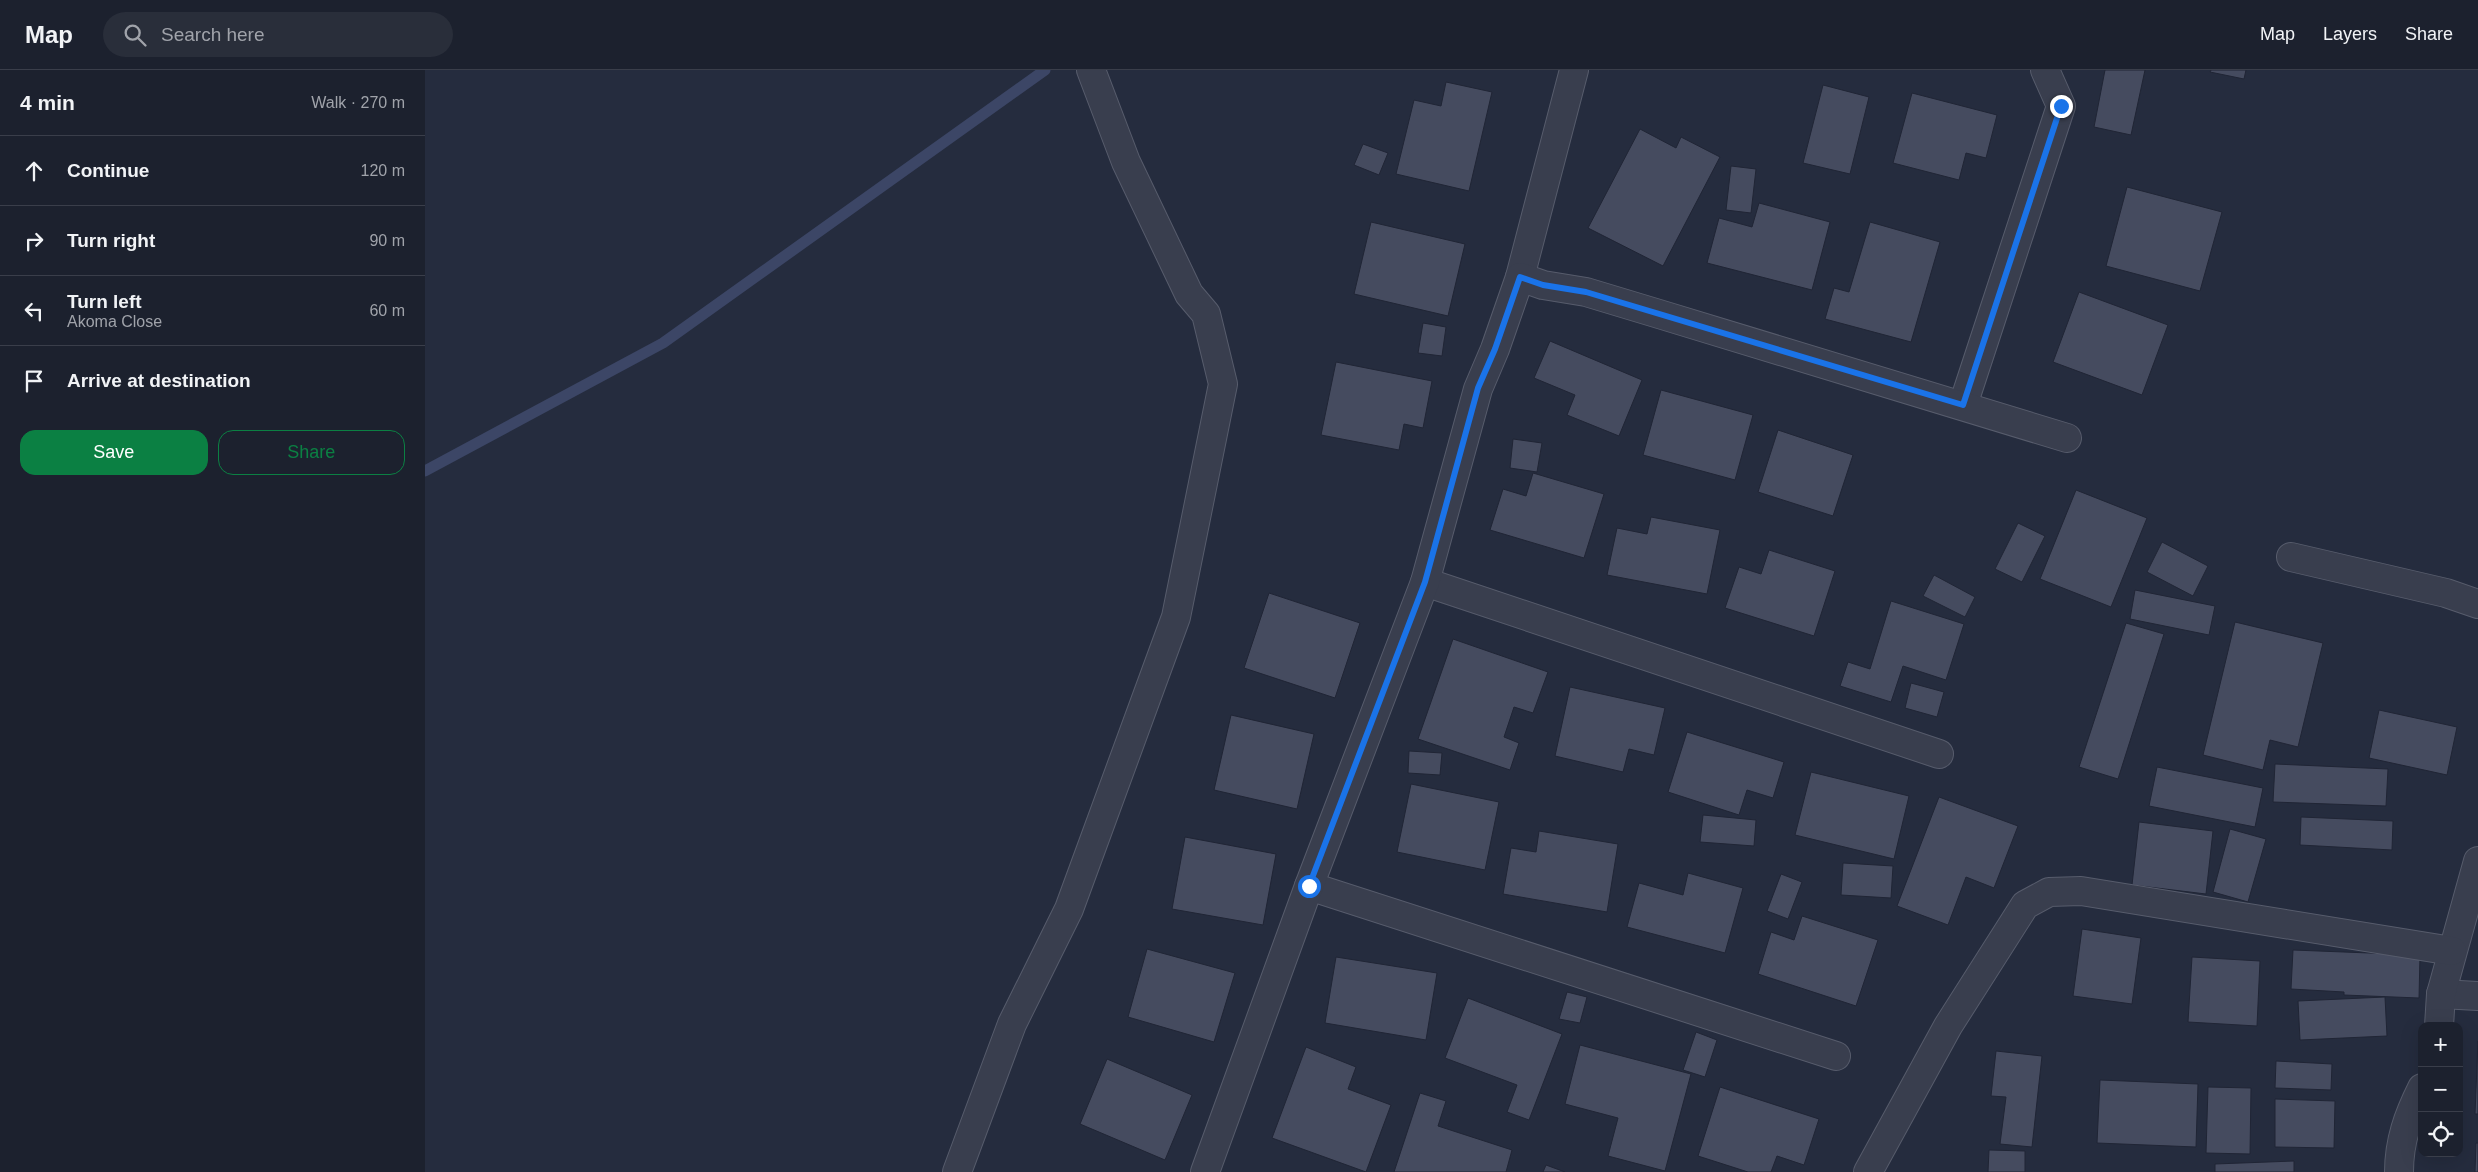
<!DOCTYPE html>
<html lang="en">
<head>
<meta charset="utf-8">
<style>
  :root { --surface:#1c212e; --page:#292e3a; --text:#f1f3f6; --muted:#a0a3aa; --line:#3a3e4a; --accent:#0b8043 }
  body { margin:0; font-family:Helvetica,sans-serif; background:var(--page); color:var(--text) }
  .controls { position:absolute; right:15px; bottom:15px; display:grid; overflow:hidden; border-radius:10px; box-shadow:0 5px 20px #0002 }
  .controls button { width:45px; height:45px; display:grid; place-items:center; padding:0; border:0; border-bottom:1px solid var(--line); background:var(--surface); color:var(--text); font:25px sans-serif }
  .stop { position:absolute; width:15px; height:15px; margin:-11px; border:4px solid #1a73e8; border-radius:50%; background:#fff }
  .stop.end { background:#1a73e8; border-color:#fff; box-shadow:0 1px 5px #0008 }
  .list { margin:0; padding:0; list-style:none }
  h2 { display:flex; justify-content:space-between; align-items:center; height:65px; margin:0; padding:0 20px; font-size:21px }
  h2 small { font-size:16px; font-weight:400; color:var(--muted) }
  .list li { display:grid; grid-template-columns:32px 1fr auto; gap:15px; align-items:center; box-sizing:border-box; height:70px; padding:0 20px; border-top:1px solid var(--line) }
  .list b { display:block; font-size:19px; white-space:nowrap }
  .list p { margin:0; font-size:16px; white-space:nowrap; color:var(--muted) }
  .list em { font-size:16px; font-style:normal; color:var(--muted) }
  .actions { display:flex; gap:10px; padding:15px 20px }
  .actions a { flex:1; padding:11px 0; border:1px solid var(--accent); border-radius:15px; text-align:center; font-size:18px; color:var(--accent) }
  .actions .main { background:var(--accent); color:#fff }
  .icon { flex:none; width:28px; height:28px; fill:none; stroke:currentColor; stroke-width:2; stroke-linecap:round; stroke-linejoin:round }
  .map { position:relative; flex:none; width:2053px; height:1102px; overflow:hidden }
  header { display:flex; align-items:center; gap:30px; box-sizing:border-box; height:70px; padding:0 25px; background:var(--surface); border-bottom:1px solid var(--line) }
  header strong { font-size:24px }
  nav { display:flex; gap:28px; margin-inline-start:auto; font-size:18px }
  .search { width:350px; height:45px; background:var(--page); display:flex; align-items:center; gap:12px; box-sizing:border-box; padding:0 18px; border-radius:28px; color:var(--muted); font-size:19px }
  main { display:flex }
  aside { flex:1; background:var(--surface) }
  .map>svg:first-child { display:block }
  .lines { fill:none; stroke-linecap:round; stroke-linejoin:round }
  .stream { stroke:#3c4666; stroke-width:11 }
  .building { fill:#454b5f; stroke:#202535 }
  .minor-casing { stroke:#575c6c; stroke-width:30 }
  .minor { stroke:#393e4e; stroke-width:28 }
  .route { stroke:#1a73e8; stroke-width:6 }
</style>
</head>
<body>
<header>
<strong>Map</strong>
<div class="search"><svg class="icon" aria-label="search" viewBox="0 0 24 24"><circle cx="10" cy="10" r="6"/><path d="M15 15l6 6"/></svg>Search here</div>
<nav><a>Map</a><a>Layers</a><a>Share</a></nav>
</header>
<main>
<aside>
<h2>4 min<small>Walk · 270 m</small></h2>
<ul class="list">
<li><svg class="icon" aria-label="ahead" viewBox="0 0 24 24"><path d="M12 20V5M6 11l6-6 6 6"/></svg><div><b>Continue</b></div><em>120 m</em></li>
<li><svg class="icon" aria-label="right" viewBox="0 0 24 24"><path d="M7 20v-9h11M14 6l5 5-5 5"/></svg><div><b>Turn right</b></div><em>90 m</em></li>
<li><svg class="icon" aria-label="left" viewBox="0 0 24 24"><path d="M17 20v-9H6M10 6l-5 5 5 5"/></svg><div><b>Turn left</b><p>Akoma Close</p></div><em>60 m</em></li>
<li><svg class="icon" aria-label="arrive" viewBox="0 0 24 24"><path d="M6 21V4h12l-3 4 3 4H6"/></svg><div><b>Arrive at destination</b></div></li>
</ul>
<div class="actions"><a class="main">Save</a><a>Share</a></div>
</aside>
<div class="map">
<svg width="2053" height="1102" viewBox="0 0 2053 1102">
  <rect width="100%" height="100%" fill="#252c3e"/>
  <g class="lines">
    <path class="stream" d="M0,401l238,-128 382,-273"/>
  </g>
  <g class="building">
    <path d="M1680,0h40l-14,65 -37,-8z"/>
    <path d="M1786,0h35l-2,9 -34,-7z"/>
    <path d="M1021,12l46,10 -23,99 -73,-17 18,-74 27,6z"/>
    <path d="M1398,15l46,12 -19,77 -47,-11z"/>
    <path d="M1487,23l85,22 -11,43 -20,-5 -7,27 -66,-17z"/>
    <path d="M1215,59l36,19 5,-11 39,20 -57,109 -75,-38z"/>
    <path d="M938,74l25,9 -9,22 -25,-10z"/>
    <path d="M1306,96l25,3 -5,44 -25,-3z"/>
    <path d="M1702,117l95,25 -22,79 -94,-25z"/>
    <path d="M1334,133l71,19 -18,68 -105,-27 12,-45 33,9z"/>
    <path d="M946,152l94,22 -17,72 -94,-22z"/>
    <path d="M1445,152l70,20 -29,100 -86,-23 9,-31 15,4z"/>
    <path d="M1654,222l89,33 -26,70 -89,-33z"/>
    <path d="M998,253l23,4 -4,29 -24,-3z"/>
    <path d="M1125,271l92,39 -23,56 -52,-21 8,-20 -41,-17z"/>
    <path d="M911,292l96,19 -9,47 -19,-4 -5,26 -78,-15z"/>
    <path d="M1236,320l92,25 -18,65 -92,-25z"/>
    <path d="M1353,360l75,25 -20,61 -75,-24z"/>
    <path d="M1088,369l29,4 -5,29 -27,-4z"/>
    <path d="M1108,403l71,21 -20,64 -94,-28 13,-41 23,7z"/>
    <path d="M1651,420l71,28 -36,89 -71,-28z"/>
    <path d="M1226,447l69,13 -13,64 -100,-19 10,-47 30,6z"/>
    <path d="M1593,453l27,13 -23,46 -27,-13z"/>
    <path d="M1737,472l46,24 -15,30 -46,-24z"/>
    <path d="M1344,480l66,21 -21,65 -89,-28 14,-41 22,7z"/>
    <path d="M1509,505l41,22 -10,20 -42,-21z"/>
    <path d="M1710,520l80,16 -6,29 -79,-16z"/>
    <path d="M844,523l91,30 -25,75 -91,-30z"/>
    <path d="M1466,531l73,23 -18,56 -43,-14 -12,36 -51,-16 8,-24 22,7z"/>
    <path d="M1810,552l88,21 -25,104 -28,-7 -7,30 -60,-15z"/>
    <path d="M1701,553l38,11 -46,145 -39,-12z"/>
    <path d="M1028,569l95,33 -15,41 -19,-6 -10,30 15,6 -9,27 -92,-31z"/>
    <path d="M1486,613l33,9 -7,25 -32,-9z"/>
    <path d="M1145,617l95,21 -11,47 -25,-6 -6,23 -68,-16z"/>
    <path d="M1954,640l78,17 -10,48 -78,-17z"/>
    <path d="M806,645l83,19 -17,75 -83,-19z"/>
    <path d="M1262,662l97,30 -11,36 -26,-8 -8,25 -71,-23z"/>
    <path d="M984,681l33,2 -2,22 -32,-2z"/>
    <path d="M1850,694l113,5 -2,37 -113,-4z"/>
    <path d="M1732,697l106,21 -8,39 -106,-21z"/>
    <path d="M1386,702l98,24 -15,63 -99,-24z"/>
    <path d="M986,714l88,18 -14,68 -88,-18z"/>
    <path d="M1514,727l79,29 -24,62 -28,-11 -18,48 -51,-19z"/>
    <path d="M1278,745l53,5 -2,26 -54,-4z"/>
    <path d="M1876,747l92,4 -1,29 -92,-5z"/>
    <path d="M1714,752l74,9 -7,63 -74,-9z"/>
    <path d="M1805,759l36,10 -18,63 -35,-10z"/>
    <path d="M1114,761l79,13 -11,68 -104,-18 8,-46 25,4z"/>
    <path d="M760,767l91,17 -13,71 -91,-16z"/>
    <path d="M1418,793l50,3 -2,32 -50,-3z"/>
    <path d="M1263,803l55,15 -18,65 -98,-26 12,-44 44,12z"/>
    <path d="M1356,804l21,8 -14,37 -21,-8z"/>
    <path d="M1377,846l76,24 -22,66 -98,-32 13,-42 23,8z"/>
    <path d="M1657,859l59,9 -9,66 -59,-8z"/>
    <path d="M722,879l88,24 -21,69 -86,-25z"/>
    <path d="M1868,880l127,5 -1,43 -75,-3v-3l-53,-3z"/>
    <path d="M911,887l101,16 -11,67 -101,-17z"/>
    <path d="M1767,887l68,4 -3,65 -69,-4z"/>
    <path d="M1142,922l20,5 -7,26 -21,-4z"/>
    <path d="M1960,927l2,39 -87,4 -2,-39z"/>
    <path d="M1043,928l94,36 -33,86 -22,-8 10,-27 -72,-27z"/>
    <path d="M1271,962l21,8 -12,37 -22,-7z"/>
    <path d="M2053,971v73h-3z"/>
    <path d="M1155,975l111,29 -26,97 -57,-15 10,-38 -53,-14z"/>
    <path d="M881,977l50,20 -8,22 43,16 -25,67 -94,-34z"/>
    <path d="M1571,981l46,5 -10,91 -32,-3 6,-47 -15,-1z"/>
    <path d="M682,989l85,36 -27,65 -85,-36z"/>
    <path d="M1851,991l56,3 -1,26 -56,-2z"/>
    <path d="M1675,1010l98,4 -2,63 -99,-4z"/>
    <path d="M1295,1017l99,32 -15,46 -27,-9 -6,16h-23l-50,-16z"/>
    <path d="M1783,1017l43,1 -1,66 -44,-1z"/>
    <path d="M995,1023l26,8 -8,25 74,24 -6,22h-112z"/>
    <path d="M1850,1029l60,2 -1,47 -59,-1z"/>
    <path d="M2051,1073h2v29h-3z"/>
    <path d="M1564,1080l36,1v21h-37z"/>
    <path d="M1869,1091v11h-79v-8z"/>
    <path d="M1121,1095l19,7h-22z"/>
  </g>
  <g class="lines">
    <defs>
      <g id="minor">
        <path d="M1095,207l54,-207"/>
        <path d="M1538,335l98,-299 -16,-36"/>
        <path d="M1866,487l155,36 32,11"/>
        <path d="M1000,512l514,172"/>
        <path d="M884,816l527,170"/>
        <path d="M2016,924l37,2"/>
        <path d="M2014,956l2,-32 37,-133"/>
        <path d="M532,1102l55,-148 57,-115 107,-292 47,-233 -17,-70 -17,-20 -63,-132 -35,-92"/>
        <path d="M780,1102l104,-286 116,-304 53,-193 17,-40 25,-72 23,8 43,7 73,22 408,124"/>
        <path d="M1443,1102l80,-146 77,-121 24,-13 32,-1 371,60"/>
        <path d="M1974,1102c0,-31 9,-56 23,-84"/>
      </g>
    </defs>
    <use href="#minor" class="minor-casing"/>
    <use href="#minor" class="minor"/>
  </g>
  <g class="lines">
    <path class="route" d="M884,816l116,-304 53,-194 17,-39 25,-72 23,8 43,7 377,113 98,-299"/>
  </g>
</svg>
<div class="controls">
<button>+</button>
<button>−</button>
<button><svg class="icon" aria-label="locate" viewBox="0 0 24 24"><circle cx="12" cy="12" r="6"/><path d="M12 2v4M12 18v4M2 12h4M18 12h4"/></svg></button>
</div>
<div class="stop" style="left:884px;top:816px"></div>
<div class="stop end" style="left:1636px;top:36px"></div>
</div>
</main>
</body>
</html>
